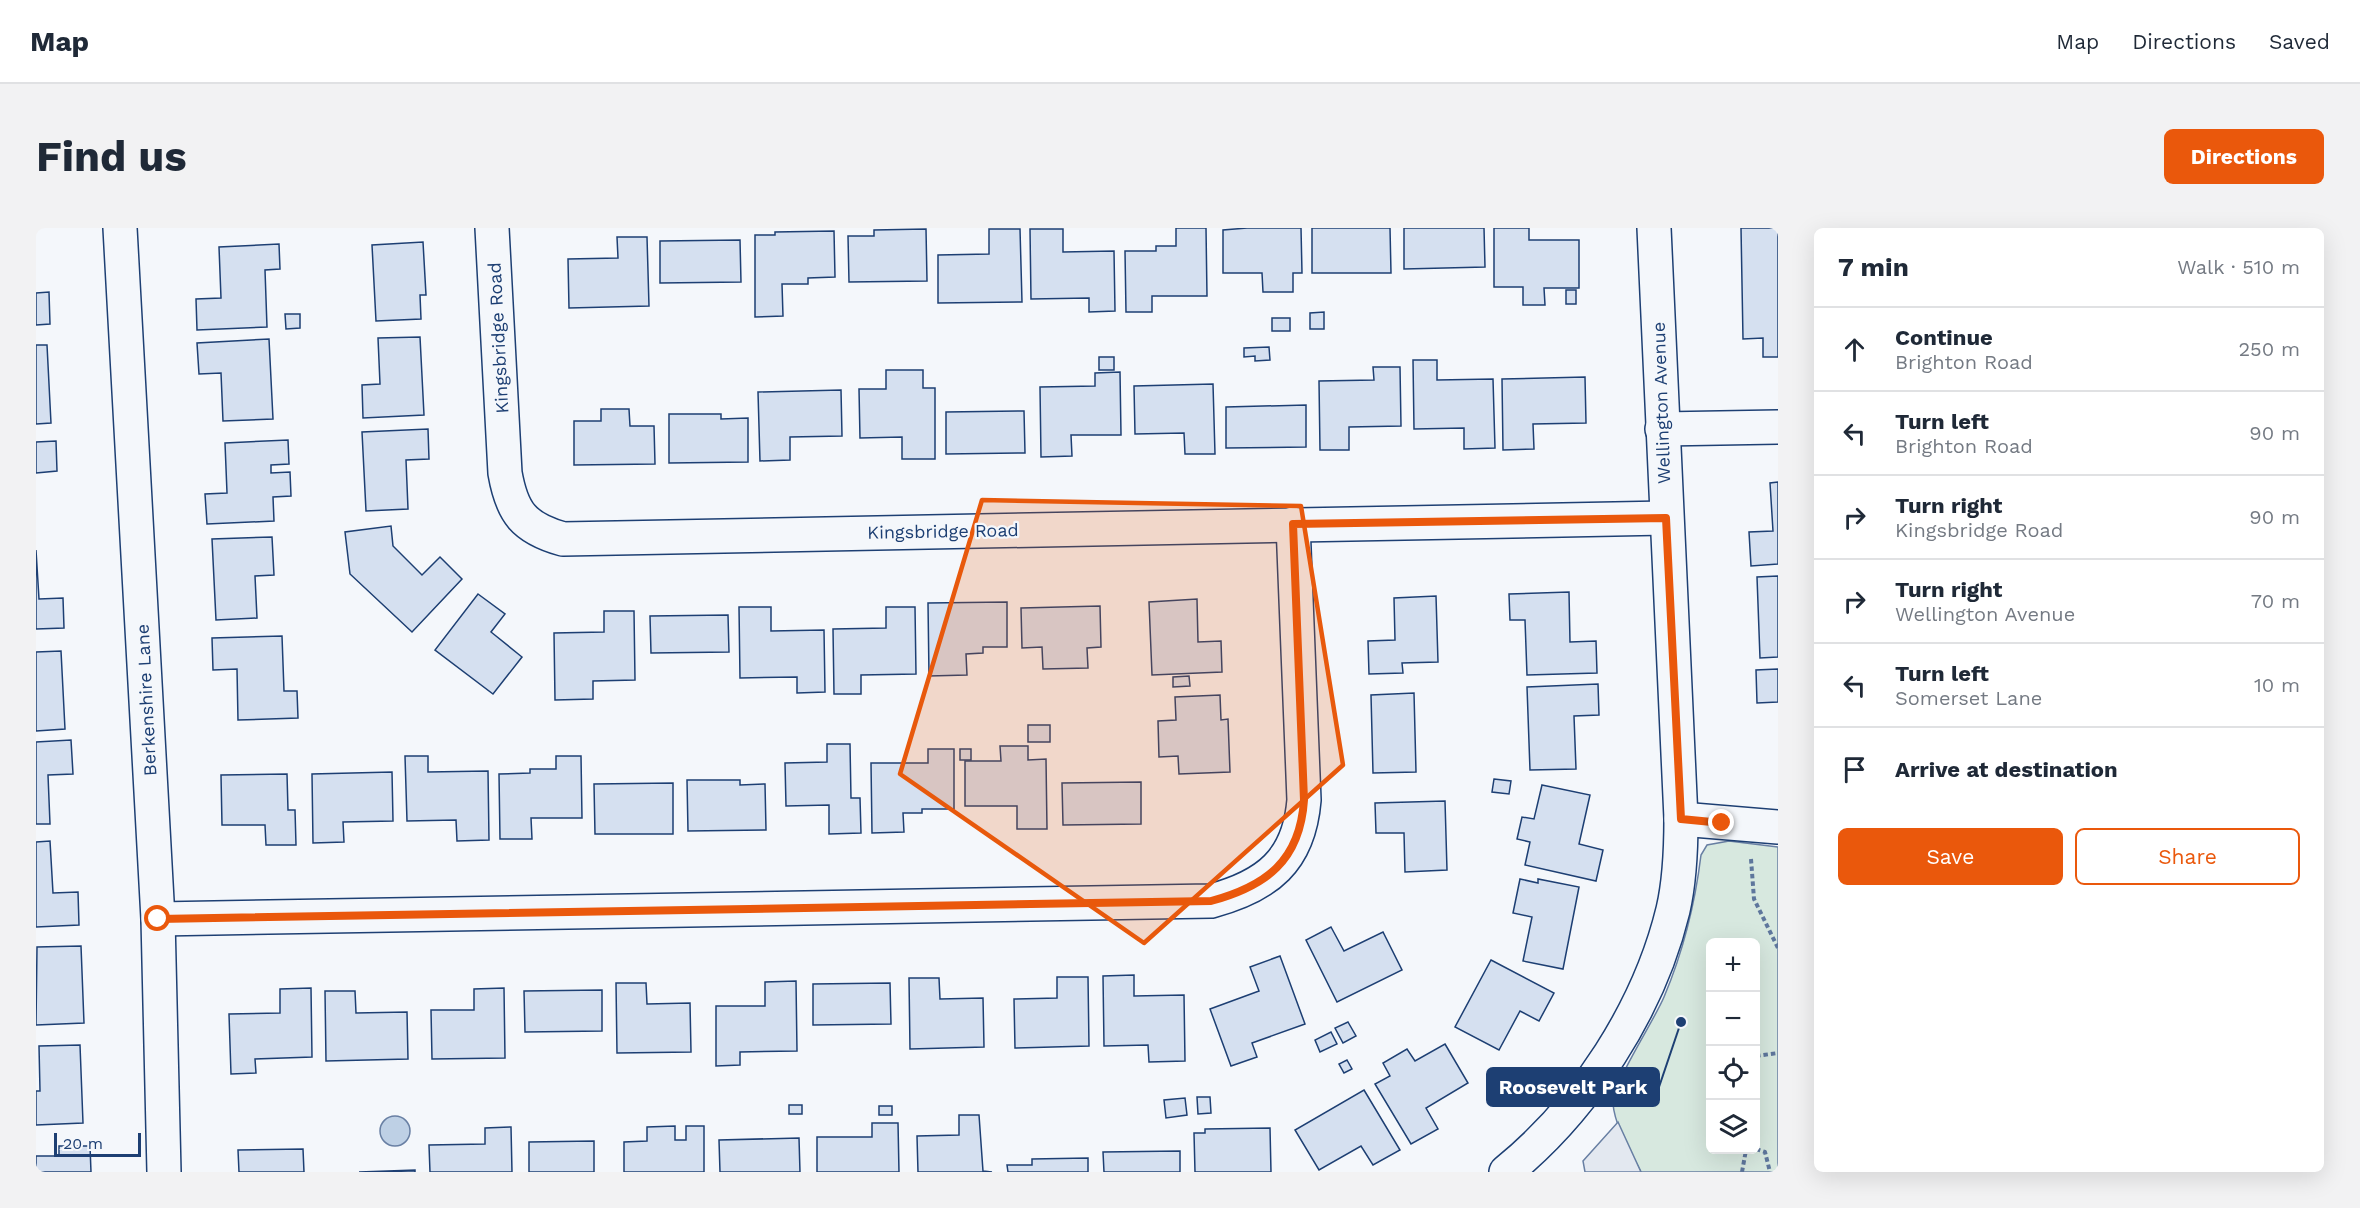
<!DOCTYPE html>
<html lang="en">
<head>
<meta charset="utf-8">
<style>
  :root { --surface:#fff; --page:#f2f2f3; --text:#1f2937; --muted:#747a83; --line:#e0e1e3; --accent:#ea580c }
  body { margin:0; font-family:"Work Sans",sans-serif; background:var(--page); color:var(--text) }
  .controls { position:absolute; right:18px; bottom:18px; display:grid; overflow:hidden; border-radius:9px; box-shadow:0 6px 24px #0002 }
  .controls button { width:54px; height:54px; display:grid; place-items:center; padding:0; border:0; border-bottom:2px solid var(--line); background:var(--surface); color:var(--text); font:30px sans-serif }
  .scale { position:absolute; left:18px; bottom:15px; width:87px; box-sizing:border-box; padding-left:6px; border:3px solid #1d3f73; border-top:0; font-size:16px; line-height:21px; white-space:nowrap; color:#1d3f73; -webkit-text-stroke:4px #f4f7fb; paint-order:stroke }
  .stop { position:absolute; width:18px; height:18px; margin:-14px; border:4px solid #ea580c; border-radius:50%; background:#fff }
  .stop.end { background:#ea580c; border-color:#fff; box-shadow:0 2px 6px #0008 }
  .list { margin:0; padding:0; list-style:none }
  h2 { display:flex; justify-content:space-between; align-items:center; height:78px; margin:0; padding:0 24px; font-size:26px }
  h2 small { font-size:20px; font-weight:400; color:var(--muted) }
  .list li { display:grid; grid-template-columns:39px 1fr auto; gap:18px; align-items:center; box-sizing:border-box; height:84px; padding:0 24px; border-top:2px solid var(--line) }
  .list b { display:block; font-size:22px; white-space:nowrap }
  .list p { margin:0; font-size:20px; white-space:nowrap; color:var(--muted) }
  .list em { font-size:20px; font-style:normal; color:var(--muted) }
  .actions { display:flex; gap:12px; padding:18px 24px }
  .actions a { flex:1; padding:14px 0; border:2px solid var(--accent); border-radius:9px; text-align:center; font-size:21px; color:var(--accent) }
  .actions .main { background:var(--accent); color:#fff }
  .icon { flex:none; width:33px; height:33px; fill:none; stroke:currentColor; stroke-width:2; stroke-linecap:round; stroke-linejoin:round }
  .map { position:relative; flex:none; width:1742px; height:944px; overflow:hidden; border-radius:9px }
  header { display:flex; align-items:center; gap:36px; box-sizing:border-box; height:84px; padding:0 30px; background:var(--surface); border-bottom:2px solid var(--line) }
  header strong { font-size:28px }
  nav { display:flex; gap:33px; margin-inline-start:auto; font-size:21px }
  .intro { display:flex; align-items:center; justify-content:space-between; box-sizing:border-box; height:144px; padding:0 36px }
  h1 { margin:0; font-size:42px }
  .button { padding:15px 27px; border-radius:9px; background:var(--accent); color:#fff; font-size:21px; font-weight:700 }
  main { display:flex; gap:36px; padding:0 36px }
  aside { flex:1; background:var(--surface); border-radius:9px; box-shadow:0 6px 24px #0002 }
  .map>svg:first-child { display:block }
  .green { fill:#d7e8df; stroke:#687fa3; stroke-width:1.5; fill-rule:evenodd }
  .parking { fill:#e3e8f0; stroke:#687fa3; stroke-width:1.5 }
  .water { fill:#bed0e5; stroke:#687fa3; stroke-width:1.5 }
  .building { fill:#d5e0f0; stroke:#1d3f73; stroke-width:1.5 }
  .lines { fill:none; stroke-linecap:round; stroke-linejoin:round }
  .minor-casing { stroke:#1d3f73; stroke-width:36 }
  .path { stroke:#5e769c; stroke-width:4; stroke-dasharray:4.5 3; stroke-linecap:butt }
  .minor { stroke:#f4f7fb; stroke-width:33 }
  .route { stroke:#ea580c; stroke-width:8 }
  .marked { fill:#e8590c; fill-opacity:0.2; stroke:#e8590c; stroke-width:4.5; stroke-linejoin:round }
  .labels { text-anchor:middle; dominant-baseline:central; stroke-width:4.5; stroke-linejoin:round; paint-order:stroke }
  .street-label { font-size:18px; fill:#1d3f73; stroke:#f4f7fb }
  .leader { fill:none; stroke:#1d3f73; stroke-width:2 }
  .callout-dot { fill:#1d3f73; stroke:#f4f7fb; stroke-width:2 }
  .callout { fill:#1d3f73; stroke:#1d3f73; stroke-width:2 }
  .callout-label { font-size:20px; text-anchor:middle; font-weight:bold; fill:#fff }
</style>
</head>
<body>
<header>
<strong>Map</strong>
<nav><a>Map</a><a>Directions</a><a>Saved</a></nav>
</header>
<div class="intro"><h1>Find us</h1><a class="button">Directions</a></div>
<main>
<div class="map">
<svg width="1742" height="944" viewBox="0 0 1742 944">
  <rect width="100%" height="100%" fill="#f4f7fb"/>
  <path class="green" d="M1693,613l49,6v325h-137c-10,-20 -26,-45 -28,-68 -1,-20 41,-83 51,-107 19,-45 31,-93 37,-142l6,-10zM1674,714h46v208h-46z"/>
  <path class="parking" d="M1582,894l23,50h-56l-2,-11z"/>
  <circle class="water" cx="359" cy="903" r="15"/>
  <g class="building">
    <path d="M1140,0h30l1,68h-55v16h-26l-1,-61h31v-5h20z"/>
    <path d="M1211,0h54l1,45h-9v19h-30l-1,-19h-39v-43z"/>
    <path d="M1276,0h78l1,45h-79z"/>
    <path d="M1368,0h80l1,39 -81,2z"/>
    <path d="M1458,0h35v12h50v48h-35l1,17h-22v-18h-29z"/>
    <path d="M1705,0h37v129h-15v-19l-20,1z"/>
    <path d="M890,1l1,52 -78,1 -1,-46h26v-6z"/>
    <path d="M953,1h31l2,73 -84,1v-48l51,-1z"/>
    <path d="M994,1h33v23l51,-1 1,60 -26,1v-14l-58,1z"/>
    <path d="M798,3l1,46 -27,1v6h-26l1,32 -28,1v-82h20v-3z"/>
    <path d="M581,9h30l2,69 -80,2 -1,-49 50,-1z"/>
    <path d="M704,12l1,42 -81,1v-42z"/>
    <path d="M387,14l3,53h-6l1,24 -45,2 -4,-76z"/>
    <path d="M243,16l1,25 -15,1 2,57 -70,3 -1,-31 25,-1 -2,-51z"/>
    <rect x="1530" y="62" width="10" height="14"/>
    <path d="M13,64l1,32 -14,1v-32z"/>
    <path d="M1288,84v17h-14v-16z"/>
    <path d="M249,86h15v14l-14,1z"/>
    <rect x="1236" y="90" width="18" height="13"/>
    <path d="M384,109l4,78 -61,3 -1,-33 18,-1 -2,-46z"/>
    <path d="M233,111l4,80 -50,2 -2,-48 -22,1 -2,-31z"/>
    <path d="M0,117h11l4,78 -15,1z"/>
    <path d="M1233,119l1,13 -15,1v-5l-11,1v-9z"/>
    <rect x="1063" y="129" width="15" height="13"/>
    <path d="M1377,132h24v20l56,-1 2,69 -31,1v-21l-50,1z"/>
    <path d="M1337,139h27l1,59 -52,1v23h-29l-1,-69 55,-1z"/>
    <path d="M850,142h37v18h12v71h-33v-22l-42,1 -1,-49h27z"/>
    <path d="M1084,144l1,63h-50l1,21 -31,1 -1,-70 55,-1v-13z"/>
    <path d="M1549,149l1,46 -53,1 1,25 -31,1 -1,-71z"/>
    <path d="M1177,156l2,70h-30l-1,-21 -49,1 -1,-48z"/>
    <path d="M805,162l1,46 -52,1v23l-30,1 -2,-69z"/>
    <path d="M1270,177v42l-80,1v-41z"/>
    <path d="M565,181h28l1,17h24l1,38 -81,1v-44h27z"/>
    <path d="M988,183l1,42 -79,1v-42z"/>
    <path d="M633,186h52v5l27,-1v44l-79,1z"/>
    <path d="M392,201l1,30 -23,1 2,49 -42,2 -4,-79z"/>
    <path d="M252,212l1,24 -18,1v8l19,-1 1,24 -18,1 1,24 -67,3 -2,-30 22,-1 -2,-50z"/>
    <path d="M20,213l1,30 -21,2v-31z"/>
    <path d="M1742,254v82l-27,2 -2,-34 24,-1 -3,-48z"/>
    <path d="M355,298l2,20 29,29 18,-18 22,22 -50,53 -62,-58 -5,-42z"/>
    <path d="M236,309l2,38 -19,1 2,42 -41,2 -4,-81z"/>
    <path d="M0,322l3,49 24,-1 1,30 -28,1z"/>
    <path d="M1742,348v81l-18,1 -3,-81z"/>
    <path d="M1533,364l1,50 26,-1 1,32 -70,2 -2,-55h-15l-1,-26z"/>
    <path d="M442,366l27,20 -14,18 31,25 -29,37 -58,-44z"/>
    <path d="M1400,368l2,66 -36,1 1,10 -34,1 -1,-33 27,-1 -1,-42z"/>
    <path d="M1161,371l1,43 23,-1 1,31 -70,3 -3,-73z"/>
    <path d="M971,374v45h-24v6l-17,1 1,21 -38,1 -1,-73z"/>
    <path d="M1064,378l1,41 -14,1 1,20 -45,1 -1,-22 -20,1 -1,-40z"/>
    <path d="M703,379h32v24l53,-1 1,62 -28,1v-16l-57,1z"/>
    <path d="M850,379h29l1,67 -55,1v19h-27l-1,-65 53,-1z"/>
    <path d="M568,383h30l1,69 -42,1v18l-38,1 -1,-67 50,-1z"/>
    <path d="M692,387l1,37 -78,1 -1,-37z"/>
    <path d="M246,408l2,55h13l1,27 -60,2 -1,-51 -24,1 -1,-32z"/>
    <path d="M25,423l4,78 -29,2v-79z"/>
    <path d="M1742,441v33l-21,1 -1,-33z"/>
    <path d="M1153,448l1,10 -17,1v-10z"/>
    <path d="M1562,456l1,31 -25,1 2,53 -46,1 -3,-83z"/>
    <path d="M1378,465l2,79 -43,1 -2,-78z"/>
    <path d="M1184,467l1,25 7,-1 2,53 -51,2 -1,-18 -19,1 -1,-36 18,-1 -1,-23z"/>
    <rect x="992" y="497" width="22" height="17"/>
    <path d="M35,512l2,34 -25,1 2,49h-14v-82z"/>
    <path d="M791,516h23l1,54h9l1,35 -32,1v-29l-43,1 -1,-43 42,-1z"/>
    <path d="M964,518h28v14l18,-1 1,70h-30v-23h-52v-45h36z"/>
    <path d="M892,521h26v60h-32v4h-19l1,19 -32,1 -1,-70h57z"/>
    <rect x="924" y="521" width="11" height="11"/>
    <path d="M369,528h23v16l60,-1 1,69 -32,1 -1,-21 -49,1z"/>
    <path d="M520,528h25l1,62h-51l1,21h-32l-1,-65 31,-1v-4h26z"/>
    <path d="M356,544l1,49 -50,1 1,20 -31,1 -1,-69z"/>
    <path d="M251,546l1,36h7l1,35h-30l-1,-20h-43l-1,-50z"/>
    <path d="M1458,551l17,2 -2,13 -17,-2z"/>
    <path d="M651,552h53v5l25,-1 1,46 -78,1z"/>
    <path d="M1105,554v42l-78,1 -1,-42z"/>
    <path d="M637,555v51h-78l-1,-50z"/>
    <path d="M1506,557l48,10 -11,49 24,6 -7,31 -71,-16 5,-23 -13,-3 5,-22 12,2z"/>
    <path d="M1409,573l2,69 -42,2 -1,-39h-28l-1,-30z"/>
    <path d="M14,613l3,52 25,-1 1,33 -43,2v-85z"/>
    <path d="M1484,651l18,4v-4l41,8 -16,82 -40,-8 9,-44 -19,-4z"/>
    <path d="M1295,699l13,24 39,-19 19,38 -65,32 -31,-62z"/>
    <path d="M45,718l3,77 -48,2 1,-78z"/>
    <path d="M1244,728l25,68 -53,19 5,14 -26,9 -21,-57 49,-18 -9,-24z"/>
    <path d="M1455,732l63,33 -15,28 -19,-10 -21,39 -44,-23z"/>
    <path d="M1098,747v21l50,-1 1,66 -36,1 -1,-17 -44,1 -1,-70z"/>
    <path d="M1021,749h31l1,69 -74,2 -1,-49 43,-1z"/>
    <path d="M873,750h30l1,21 43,-1 1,49 -74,2z"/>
    <path d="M760,753l1,70 -57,1v13l-24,1v-60h49v-24z"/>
    <path d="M580,755h30l1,21 43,-1 1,49 -74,1z"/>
    <path d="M854,755l1,41 -78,1v-41z"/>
    <path d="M275,760l1,69 -57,2 1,14 -25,1 -2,-60 51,-1v-24z"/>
    <path d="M468,760l1,70 -73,1 -1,-49h43v-21z"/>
    <path d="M566,762v41l-77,1 -1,-41z"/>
    <path d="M289,763h30l1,22 51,-1 1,47 -82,2z"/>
    <path d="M1312,794l8,14 -13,7 -8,-15z"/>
    <path d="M1295,804l6,12 -17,8 -5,-12z"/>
    <path d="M1409,816l23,39 -42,25 12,21 -27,15 -36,-60 15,-8 -7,-13 24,-14 8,12z"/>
    <path d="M44,817l3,78 -47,2v-34h4l-1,-45z"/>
    <path d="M1311,832l5,9 -8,4 -5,-9z"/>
    <path d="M1328,862l36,60 -27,15 -12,-19 -42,24 -24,-40z"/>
    <path d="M1161,869h13l1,16 -13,1z"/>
    <path d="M1149,870l2,17 -21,3 -2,-18z"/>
    <rect x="753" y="877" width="13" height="9"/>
    <rect x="843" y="878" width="13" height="9"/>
    <path d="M923,887h20l4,56 9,1h-74l-1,-36 42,-1z"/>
    <path d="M836,895h26l1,49h-82v-35h55z"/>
    <path d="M639,898v14h11v-14h18v46h-80v-30l23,-1v-14z"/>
    <path d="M475,899l1,45h-82l-1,-27 56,-1v-16z"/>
    <path d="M1234,900l1,44h-76l-1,-39h11v-4z"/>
    <path d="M763,910l1,34h-80l-1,-32z"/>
    <path d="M558,913v31h-65v-30z"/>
    <path d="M23,918h31l1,26h-55v-16h23z"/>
    <path d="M267,921l1,23h-65l-1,-22z"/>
    <path d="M1144,923v21h-76l-1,-20z"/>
    <path d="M1052,930v14h-80l-1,-7h25v-6z"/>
    <path d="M379,942v2h-56z"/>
  </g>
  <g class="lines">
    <defs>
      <g id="minor">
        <path d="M84,0l38,691 6,253"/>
        <path d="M456,0l13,245c7,40 19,55 58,66l1103,-21"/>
        <path d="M1626,201l116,-2"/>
        <path d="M1645,591l97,8"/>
        <path d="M122,691l1053,-18c56,-15 88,-40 93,-101l-11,-276"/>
        <path d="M1470,944c79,-64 143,-163 167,-262 7,-30 8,-61 8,-91l-27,-591"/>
      </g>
    </defs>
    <use href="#minor" class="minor-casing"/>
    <g class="path">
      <path d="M1715,631l3,40 24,49"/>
      <path d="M1720,828l22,-3"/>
      <path d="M1720,921l9,3 5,20"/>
      <path d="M1706,944l4,-22"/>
    </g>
    <use href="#minor" class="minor"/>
  </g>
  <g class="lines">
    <path class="route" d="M122,691l1053,-18c55,-15 89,-40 93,-101l-11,-276 373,-6 15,301 41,4"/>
  </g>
  <path class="marked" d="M946,272l319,6 42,259 -199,178 -244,-169z"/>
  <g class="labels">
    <g class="street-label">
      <text transform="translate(462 110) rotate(-93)">Kingsbridge Road</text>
      <text transform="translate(1625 175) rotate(-92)">Wellington Avenue</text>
      <text transform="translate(907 303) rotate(-1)">Kingsbridge Road</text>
      <text transform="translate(110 472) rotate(-93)">Berkenshire Lane</text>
    </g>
  </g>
  <path class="leader" d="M1645 794L1623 859"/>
  <circle class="callout-dot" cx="1645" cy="794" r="6"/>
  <rect class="callout" x="1451" y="840" width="172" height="38" rx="6"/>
  <g class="callout-label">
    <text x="1537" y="866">Roosevelt Park</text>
  </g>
</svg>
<div class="controls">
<button>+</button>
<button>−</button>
<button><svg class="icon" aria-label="locate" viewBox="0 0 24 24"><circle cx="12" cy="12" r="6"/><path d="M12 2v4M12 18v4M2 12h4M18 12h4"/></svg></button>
<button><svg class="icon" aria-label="layers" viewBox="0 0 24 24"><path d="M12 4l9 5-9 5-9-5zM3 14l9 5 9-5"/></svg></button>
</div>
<div class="scale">20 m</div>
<div class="stop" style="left:122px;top:691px"></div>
<div class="stop end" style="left:1686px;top:595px"></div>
</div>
<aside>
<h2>7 min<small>Walk · 510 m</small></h2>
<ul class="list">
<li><svg class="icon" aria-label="ahead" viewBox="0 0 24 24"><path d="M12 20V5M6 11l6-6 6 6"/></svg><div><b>Continue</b><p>Brighton Road</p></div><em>250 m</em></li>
<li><svg class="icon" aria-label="left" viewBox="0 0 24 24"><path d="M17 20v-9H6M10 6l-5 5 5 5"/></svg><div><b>Turn left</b><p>Brighton Road</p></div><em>90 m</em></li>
<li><svg class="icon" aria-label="right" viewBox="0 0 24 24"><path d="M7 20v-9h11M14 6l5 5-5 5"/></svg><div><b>Turn right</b><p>Kingsbridge Road</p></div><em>90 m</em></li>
<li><svg class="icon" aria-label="right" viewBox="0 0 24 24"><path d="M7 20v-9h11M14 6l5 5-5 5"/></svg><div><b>Turn right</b><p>Wellington Avenue</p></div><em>70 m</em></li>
<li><svg class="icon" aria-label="left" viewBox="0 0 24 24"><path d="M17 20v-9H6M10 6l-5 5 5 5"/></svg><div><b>Turn left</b><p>Somerset Lane</p></div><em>10 m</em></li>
<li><svg class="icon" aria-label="arrive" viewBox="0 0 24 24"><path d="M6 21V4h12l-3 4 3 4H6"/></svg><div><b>Arrive at destination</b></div></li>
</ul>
<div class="actions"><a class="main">Save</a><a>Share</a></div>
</aside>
</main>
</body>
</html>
